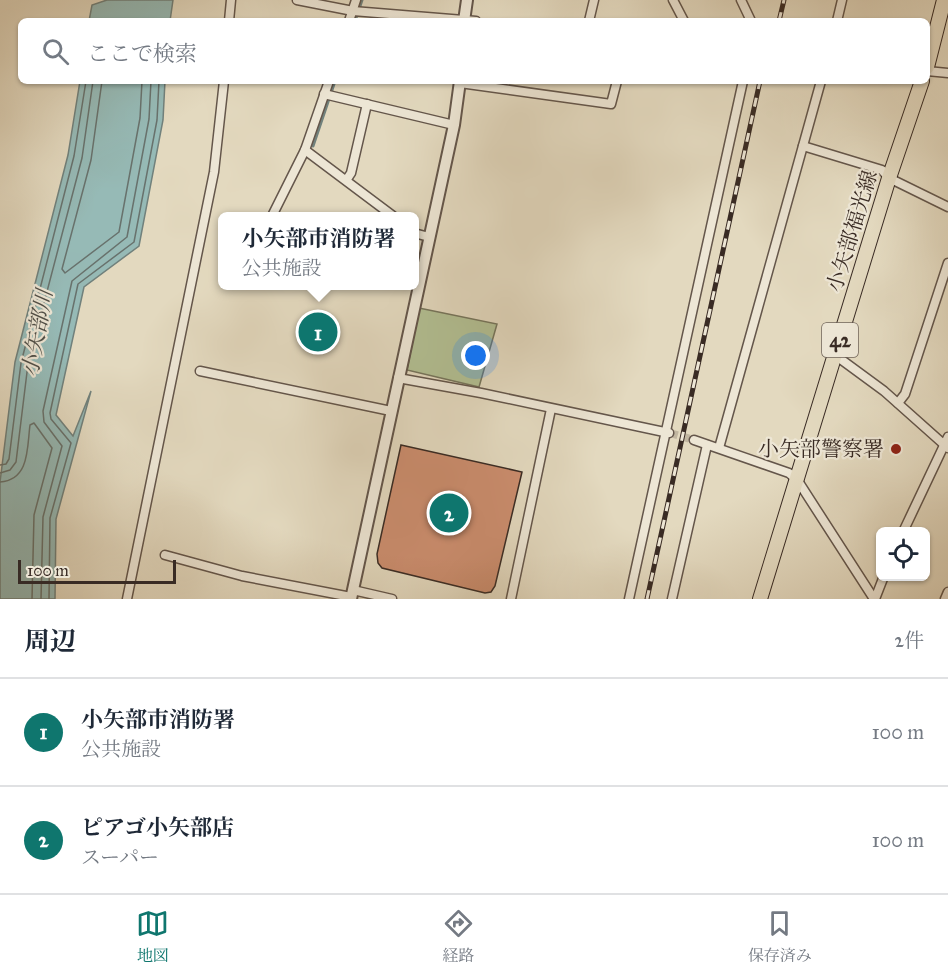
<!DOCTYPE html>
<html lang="ja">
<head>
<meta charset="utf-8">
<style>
  :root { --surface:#fff; --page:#f2f2f3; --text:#1f2937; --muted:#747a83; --line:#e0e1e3; --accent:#0f766e }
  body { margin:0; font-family:"IM FELL Great Primer","Noto Serif JP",serif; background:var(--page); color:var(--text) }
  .controls { position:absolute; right:18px; bottom:18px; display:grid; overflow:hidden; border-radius:9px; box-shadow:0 2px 4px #0004 }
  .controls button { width:54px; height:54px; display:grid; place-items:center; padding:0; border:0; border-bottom:2px solid var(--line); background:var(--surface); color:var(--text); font:30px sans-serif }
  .scale { position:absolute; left:18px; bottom:15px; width:158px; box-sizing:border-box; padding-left:6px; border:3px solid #392b24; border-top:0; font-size:16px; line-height:21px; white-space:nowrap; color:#392b24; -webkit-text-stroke:4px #ede6d5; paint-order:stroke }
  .you { position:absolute; left:476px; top:356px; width:21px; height:21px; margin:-15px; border:4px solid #fff; border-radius:50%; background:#1a73e8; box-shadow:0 0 0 9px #1a73e833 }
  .badge { display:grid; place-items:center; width:39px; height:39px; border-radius:50%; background:var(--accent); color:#fff; font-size:20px; font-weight:700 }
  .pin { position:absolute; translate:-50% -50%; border:3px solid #fff; box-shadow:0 2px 6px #0006 }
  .popup { position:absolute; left:218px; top:212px; width:201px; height:78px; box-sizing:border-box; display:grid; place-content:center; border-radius:9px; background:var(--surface); filter:drop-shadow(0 2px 4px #0005); font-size:20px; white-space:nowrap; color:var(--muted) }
  .popup b { font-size:22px; color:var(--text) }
  .popup::after { content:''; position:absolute; left:50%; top:100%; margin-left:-12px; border:12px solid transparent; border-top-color:var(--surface) }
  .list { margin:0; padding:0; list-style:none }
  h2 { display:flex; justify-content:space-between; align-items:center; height:78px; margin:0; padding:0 24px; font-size:26px }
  h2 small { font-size:20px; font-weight:400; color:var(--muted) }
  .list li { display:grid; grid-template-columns:39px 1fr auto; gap:18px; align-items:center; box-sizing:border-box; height:108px; padding:0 24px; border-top:2px solid var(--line) }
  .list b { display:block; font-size:22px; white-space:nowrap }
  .list p { margin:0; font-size:20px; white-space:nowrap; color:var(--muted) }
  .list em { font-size:20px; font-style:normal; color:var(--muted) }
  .icon { flex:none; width:33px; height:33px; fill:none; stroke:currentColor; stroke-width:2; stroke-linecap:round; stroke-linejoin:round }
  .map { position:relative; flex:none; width:948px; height:599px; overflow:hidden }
  .search { position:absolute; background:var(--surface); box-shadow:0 2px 4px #0004; left:18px; right:18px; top:18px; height:66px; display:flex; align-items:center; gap:15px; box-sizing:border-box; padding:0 21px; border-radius:9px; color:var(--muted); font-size:22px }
  .sheet { height:294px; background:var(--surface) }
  nav { display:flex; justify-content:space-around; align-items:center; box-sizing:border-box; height:84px; border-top:2px solid var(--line); background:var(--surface); font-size:16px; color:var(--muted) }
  nav a { display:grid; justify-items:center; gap:3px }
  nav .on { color:var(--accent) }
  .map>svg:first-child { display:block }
  .green { fill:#b2bf93; stroke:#76755c; stroke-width:1.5 }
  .water { fill:#96bab6; stroke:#71817c; stroke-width:1.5 }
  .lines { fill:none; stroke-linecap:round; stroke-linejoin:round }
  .shore { stroke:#68726d; stroke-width:1.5 }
  .stream { stroke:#71817c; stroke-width:3 }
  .building { fill:#cb8d6e; stroke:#392b24; stroke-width:1.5 }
  .minor-tunnel { stroke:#c1b6a0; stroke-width:8; stroke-dasharray:8 4; stroke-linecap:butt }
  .minor-casing { stroke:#64564b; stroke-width:11 }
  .tertiary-casing { stroke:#64564b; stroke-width:14 }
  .primary-casing { stroke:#392b24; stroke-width:16 }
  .minor { stroke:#ede6d5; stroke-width:8 }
  .tertiary { stroke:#ede6d5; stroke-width:10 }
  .primary { stroke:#e3d9bf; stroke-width:14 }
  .rail-casing { stroke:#392b24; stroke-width:5 }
  .rail { stroke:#ede6d5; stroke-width:3; stroke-dasharray:9; stroke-linecap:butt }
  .poi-dot { fill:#8f2418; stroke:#ede6d5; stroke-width:2 }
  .labels { text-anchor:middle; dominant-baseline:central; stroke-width:4.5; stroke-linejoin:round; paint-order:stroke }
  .shield { fill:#ede6d5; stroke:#6f6359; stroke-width:1.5 }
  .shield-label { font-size:20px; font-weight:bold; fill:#392b24 }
  .street-label { font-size:21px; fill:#392b24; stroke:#ede6d5 }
  .poi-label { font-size:21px; fill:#392b24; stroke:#ede6d5; text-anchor:end }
  .water-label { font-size:22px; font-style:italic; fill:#504f48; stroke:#ede6d5 }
</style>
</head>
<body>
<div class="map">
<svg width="948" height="599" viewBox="0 0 948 599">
  <rect width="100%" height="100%" fill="#e3d9bf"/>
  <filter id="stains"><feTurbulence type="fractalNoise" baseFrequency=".00333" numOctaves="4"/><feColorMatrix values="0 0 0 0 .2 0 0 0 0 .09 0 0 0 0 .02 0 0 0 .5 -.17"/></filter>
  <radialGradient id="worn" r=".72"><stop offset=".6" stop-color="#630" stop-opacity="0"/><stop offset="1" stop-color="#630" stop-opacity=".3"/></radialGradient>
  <path class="green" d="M419,308l78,16 -18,63 -72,-17z"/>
  <g class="water">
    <path d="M107,0h66l-3,21h-81l3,-16z"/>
    <path d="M80,81h85l-2,39 -24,126 -55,41 -28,128 17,21 18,-45 -35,128 -1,80h-55v-117l15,-120 53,-207z"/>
  </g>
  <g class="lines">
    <g class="shore">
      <path d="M102,81l-11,79 -29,109 3,4 54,-41 21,-114 2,-37"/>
      <path d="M0,465l6,-1 3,-5 12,-96 53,-207 12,-75"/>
      <path d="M0,473l10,-3 6,-8 12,-98 54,-206 11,-77"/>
      <path d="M0,482c30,-2 27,-35 30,-57l4,-2 18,25 -18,67 -2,84"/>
      <path d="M41,599l2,-82 19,-71 -18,-24 -1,-11 29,-130 55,-44 22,-118 2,-38"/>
      <path d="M49,599l1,-81 21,-75 -20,-24 -1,-6 28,-129 56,-42 23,-122 2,-39"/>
    </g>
    <g class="stream">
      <path d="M355,21l7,-21"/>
      <path d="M313,146l22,-65"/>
    </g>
  </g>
  <path class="building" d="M401,445l121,27 -27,114 -4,6 -6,1 -103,-25 -4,-5 -1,-9z"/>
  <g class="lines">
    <path class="minor-tunnel" d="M670,433l24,7"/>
    <defs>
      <g id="minor">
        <path d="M297,0l56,11 123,10"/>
        <path d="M673,0l11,21"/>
        <path d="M741,0l10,21"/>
        <path d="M229,21l2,-21"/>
        <path d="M349,21l7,-21"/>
        <path d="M589,21l5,-21"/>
        <path d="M837,21l5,-21"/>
        <path d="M927,71l21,2"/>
        <path d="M460,83l151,21 6,-23"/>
        <path d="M324,94l130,31"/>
        <path d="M803,146l79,24 7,8 59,29"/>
        <path d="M305,150l88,66"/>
        <path d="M347,179l4,-6 16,-69"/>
        <path d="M272,216l33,-66 24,-69"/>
        <path d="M414,233l15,4"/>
        <path d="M835,355l49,36 64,57"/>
        <path d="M200,371l191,40"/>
        <path d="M398,378l83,15 188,40"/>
        <path d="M898,403l7,-9 43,-131"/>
        <path d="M694,440l95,33 9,8 76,118"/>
        <path d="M719,448l102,-367"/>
        <path d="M903,532l45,-95"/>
        <path d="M165,555l77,21 109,21"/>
        <path d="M353,590l39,9"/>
        <path d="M127,599l87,-427 10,-91"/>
        <path d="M511,599l40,-190"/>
        <path d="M629,599l114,-518"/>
        <path d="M672,599l35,-154"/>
        <path d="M875,599l9,-23"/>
        <path d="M945,599l3,-7"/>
      </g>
      <g id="tertiary">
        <path d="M464,21l3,-21"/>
        <path d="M351,599l103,-474 6,-44"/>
      </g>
      <g id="primary">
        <path d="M927,67l17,-67"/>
        <path d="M760,599l129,-421 33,-97"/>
      </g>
    </defs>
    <use href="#minor" class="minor-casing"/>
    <use href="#tertiary" class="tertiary-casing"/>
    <use href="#primary" class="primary-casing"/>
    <use href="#minor" class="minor"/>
    <use href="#tertiary" class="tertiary"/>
    <use href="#primary" class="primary"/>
    <defs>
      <g id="rail">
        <path d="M779,21l5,-21"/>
        <path d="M647,599l113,-518"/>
      </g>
    </defs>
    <use href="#rail" class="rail-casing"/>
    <use href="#rail" class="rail"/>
  </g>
  <circle class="poi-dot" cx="896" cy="449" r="6"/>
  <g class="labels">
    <rect class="shield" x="822" y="323" width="36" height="34" rx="4.5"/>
    <g class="shield-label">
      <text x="840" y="340">42</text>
    </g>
    <g class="street-label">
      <text transform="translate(852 231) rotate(-73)">小矢部福光線</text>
    </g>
    <g class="poi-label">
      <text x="884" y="449">小矢部警察署</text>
    </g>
    <g class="water-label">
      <text transform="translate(37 333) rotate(-80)">小矢部川</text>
    </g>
  </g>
  <rect width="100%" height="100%" filter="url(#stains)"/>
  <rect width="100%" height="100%" fill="url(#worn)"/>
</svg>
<div class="controls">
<button><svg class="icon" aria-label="locate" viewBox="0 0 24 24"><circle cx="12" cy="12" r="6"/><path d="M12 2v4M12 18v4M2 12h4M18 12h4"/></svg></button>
</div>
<div class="scale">100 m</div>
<div class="you"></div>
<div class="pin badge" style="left:318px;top:332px">1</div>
<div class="popup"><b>小矢部市消防署</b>公共施設</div>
<div class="pin badge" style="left:449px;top:513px">2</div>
<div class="search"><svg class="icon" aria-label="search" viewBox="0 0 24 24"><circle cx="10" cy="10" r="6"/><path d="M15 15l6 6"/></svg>ここで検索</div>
</div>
<section class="sheet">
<h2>周辺<small>2件</small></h2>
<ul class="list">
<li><span class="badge">1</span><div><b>小矢部市消防署</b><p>公共施設</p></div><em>100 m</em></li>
<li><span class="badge">2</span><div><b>ピアゴ小矢部店</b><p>スーパー</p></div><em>100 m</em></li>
</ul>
</section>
<nav>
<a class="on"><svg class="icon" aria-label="map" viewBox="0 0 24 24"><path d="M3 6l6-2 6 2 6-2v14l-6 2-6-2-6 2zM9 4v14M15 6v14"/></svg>地図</a>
<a><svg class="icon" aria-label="directions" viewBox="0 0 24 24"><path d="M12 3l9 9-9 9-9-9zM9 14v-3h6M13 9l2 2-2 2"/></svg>経路</a>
<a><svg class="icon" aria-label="saved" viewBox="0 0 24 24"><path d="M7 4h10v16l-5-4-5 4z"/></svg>保存済み</a>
</nav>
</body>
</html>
